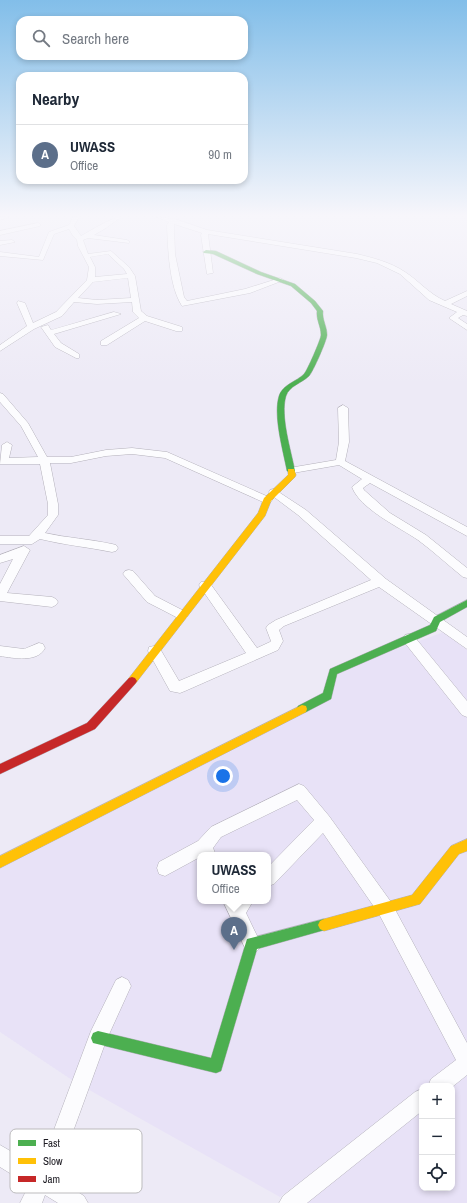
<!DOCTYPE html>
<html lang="en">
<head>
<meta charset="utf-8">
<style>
  :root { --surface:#fff; --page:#f2f2f3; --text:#1f2937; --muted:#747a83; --line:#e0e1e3; --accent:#1a73e8 }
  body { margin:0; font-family:"Archivo Narrow",sans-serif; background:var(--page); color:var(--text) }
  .controls { position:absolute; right:12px; bottom:12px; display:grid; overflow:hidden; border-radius:8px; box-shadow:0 2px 6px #0003 }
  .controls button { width:36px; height:36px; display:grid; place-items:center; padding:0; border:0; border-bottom:1px solid var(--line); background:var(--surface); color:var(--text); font:20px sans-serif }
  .you { position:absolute; left:223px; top:776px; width:14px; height:14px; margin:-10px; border:3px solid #fff; border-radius:50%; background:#1a73e8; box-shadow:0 0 0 6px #1a73e833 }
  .badge { display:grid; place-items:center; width:26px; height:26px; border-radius:50%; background:var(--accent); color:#fff; font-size:13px; font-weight:700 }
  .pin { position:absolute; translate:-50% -33px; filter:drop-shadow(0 1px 2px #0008) }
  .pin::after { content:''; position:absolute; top:21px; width:14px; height:12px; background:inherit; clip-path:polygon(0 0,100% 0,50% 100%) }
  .popup { position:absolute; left:197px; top:852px; width:74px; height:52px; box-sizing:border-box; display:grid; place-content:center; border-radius:8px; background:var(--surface); filter:drop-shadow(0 1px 3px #0005); font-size:13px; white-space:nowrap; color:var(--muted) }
  .popup b { font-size:15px; color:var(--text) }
  .popup::after { content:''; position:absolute; left:50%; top:100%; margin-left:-8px; border:8px solid transparent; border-top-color:var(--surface) }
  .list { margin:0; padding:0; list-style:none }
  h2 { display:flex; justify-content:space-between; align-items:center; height:52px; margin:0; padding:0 16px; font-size:17px }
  h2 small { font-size:13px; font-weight:400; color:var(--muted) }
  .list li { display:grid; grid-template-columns:26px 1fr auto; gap:12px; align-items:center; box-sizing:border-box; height:60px; padding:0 16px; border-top:1px solid var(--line) }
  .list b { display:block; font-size:15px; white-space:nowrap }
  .list p { margin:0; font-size:13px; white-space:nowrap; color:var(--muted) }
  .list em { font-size:13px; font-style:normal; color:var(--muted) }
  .icon { flex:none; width:22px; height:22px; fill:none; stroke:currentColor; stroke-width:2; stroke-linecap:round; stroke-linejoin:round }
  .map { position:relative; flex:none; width:467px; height:1203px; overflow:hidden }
  .search { position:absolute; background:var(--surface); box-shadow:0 2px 6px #0003; left:16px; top:16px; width:232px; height:44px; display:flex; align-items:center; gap:10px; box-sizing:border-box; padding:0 14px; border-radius:12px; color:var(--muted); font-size:15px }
  .panel { position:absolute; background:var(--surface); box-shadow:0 2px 6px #0003; left:16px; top:72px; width:232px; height:112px; border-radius:12px }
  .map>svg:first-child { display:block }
  .built { fill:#e8e2f7; fill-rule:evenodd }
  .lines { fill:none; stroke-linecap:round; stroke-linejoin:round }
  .street-casing { stroke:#b4b1bb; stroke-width:1 }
  .fast-casing { stroke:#b4b1bb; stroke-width:1 }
  .slow-casing { stroke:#b4b1bb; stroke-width:1 }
  .jam-casing { stroke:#b4b1bb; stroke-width:1 }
  .street { fill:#fcfcfe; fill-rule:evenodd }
  .fast { fill:#4caf50; fill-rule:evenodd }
  .slow { fill:#ffc107; fill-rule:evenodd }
  .jam { fill:#c62828; fill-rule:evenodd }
  .key { fill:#fff; stroke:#bcbbbd; stroke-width:1 }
  .key-label { font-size:11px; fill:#1e1c23 }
</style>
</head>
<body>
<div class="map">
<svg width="467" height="1203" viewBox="0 0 467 1203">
  <rect width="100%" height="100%" fill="#edeaf6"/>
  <g class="built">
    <path d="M444,632l23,18v409l-37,27h-8v6l-142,105 -205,-115 -75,-50v-165l327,-171 6,-24zM200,855h68v46h-68z"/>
    <path d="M467,1067v136h-175l130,-101v86h30v-102z"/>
  </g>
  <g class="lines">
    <defs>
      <g id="street">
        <path d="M0,217h9l-9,3z"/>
        <path d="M73,217h6l-5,9 7,10c9,-5 31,-19 40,-19l-15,11 -12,7 33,5 3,2 -1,1 -41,-5 -5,2 5,14 23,-3 18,16 6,9 6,35 6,5 35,11v4h-6l-31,-10 -38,24h-6v-4l38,-23 -6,-6 -1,-10 -35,2 -23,-2 -12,14 -28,13 -34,22v-6l27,-19 -10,-23 1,-2 7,2 8,20 23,-11 31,-32 2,-13 -11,-21 -1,-6 -4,-4 -4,-7 -15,5 -11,26 -43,-4v-4l39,5 10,-25 20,-7zM108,254l16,15 3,5 -32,3v-10l-5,-10zM128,278l3,20 -34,2 -19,-2 15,-16z"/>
        <path d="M156,217l19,2 32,11 150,24c16,4 33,8 48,18 14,9 24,22 40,29l22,-10v5l-16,8 16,7v5l-4,-1 -5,3 9,6v6l-18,-12 8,-6 -28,-12 -29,-26 -23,-11 -21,-5 -148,-24 5,39 -6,1 -6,-39 1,-2 -28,-9 1,30 9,43 3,4 58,-12 35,-11 4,2 -34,13 -68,13c-13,-20 -14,-57 -15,-81l2,-3z"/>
        <path d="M38,223l2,1v2l-40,9v-4z"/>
        <path d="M0,241l12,-1 3,2 -15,3z"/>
        <path d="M114,312l7,2 -67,20 7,9 18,11v4h-3l-21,-11 -14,-20 7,-2 3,5z"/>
        <path d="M0,393l3,1 25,29 19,34h24l35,-7 26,-2 35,4 104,46 1,2 -1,2h-8l-98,-44 -33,-4 -26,2 -35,7h-21l8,41v11l-13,18c22,5 45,6 67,11l4,1 2,3 -2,3 -4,1c-24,-5 -48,-7 -72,-13l-8,5h-32v-8h29l19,-21v-11l-8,-40h-40l2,-19 5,-3 5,3 -3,13 29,-1 -17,-31 -21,-24z"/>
        <path d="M343,405l5,3 1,34 -4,19 122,66v9l-97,-53 -7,5 1,2 26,23 36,22 41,33v10l-4,-1c-15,-12 -30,-26 -45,-37 -19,-13 -58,-31 -66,-53l10,-8 -23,-14 -46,8 -4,-1 -1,-2 1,-2 47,-8 3,-18 -1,-34z"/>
        <path d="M274,489l32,21 80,69 81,58v12l-88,-62 -95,39 -5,4 4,11 -5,9 -93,41 -5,2 -10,-2 -22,-40 1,-4 5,-1 5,1 20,34 67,-28 -45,-65 -2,-3 2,-3h8l48,66 13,-6 1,-1 -5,-13 2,-3 8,-5 95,-40 -73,-65 -28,-21 -1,-2 1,-2z"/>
        <path d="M24,546l6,4 -23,43 45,4 4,2 2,3 -2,3 -4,2 -52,-6v-17l13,-25 -13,4v-8z"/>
        <path d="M129,570l4,1 22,25 31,16 2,3 -2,3h-8l-31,-16 -24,-28 2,-3z"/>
        <path d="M409,634l4,1 54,66v16l-5,-2 -57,-72 -2,-4 2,-4z"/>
        <path d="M39,643l4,1 2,4c-7,15 -32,10 -45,8v-10l24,3z"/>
        <path d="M299,784l5,2 25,30 62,86 76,141v32l-15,12 -24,-1 3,-7 25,-19 -77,-146 -56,-81 -49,51 -6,2v-19l46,-47 -17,-20 -76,37 -8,11 3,7h-16v2l-35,19 -6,-2 -2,-6 2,-6 39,-21 13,-14z"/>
        <path d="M223,901h30l-7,12 15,31 -3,6 -6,3 -6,-3z"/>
        <path d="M122,977l6,3 3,6 -25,55 -39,107 -13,29 30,19 4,7h-30l-13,-8 -3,8h-22l9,-18 -29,-18v-22l38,22 11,-24 42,-112 25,-51z"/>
        <path d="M422,1089v22l-115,92h-28l4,-7 132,-104z"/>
      </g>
      <g id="fast">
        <path d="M206,250l10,1 45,21 34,12 20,17 8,10c-1,9 4,15 4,24 0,5 -14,37 -18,41 -7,7 -20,10 -23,20 -6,20 5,54 9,75l-1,2h-3l-4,-2c-4,-21 -14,-55 -8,-75 4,-12 17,-14 25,-22 3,-3 17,-35 17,-39 0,-9 -5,-15 -4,-24l-6,-8 -20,-17 -34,-12 -44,-20 -9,-1 -1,-1z"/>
        <path d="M467,600v7l-27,15 -4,9 -99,43 -6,25 -25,13 -4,1 -4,-1 -1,-3 1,-3 25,-13 7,-24 100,-44 4,-8z"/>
        <path d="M324,919l4,2 2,4 -2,4 -71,20 -36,122 -5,2 -123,-30 -2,-5 2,-5 5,-2 113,27 36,-119z"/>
      </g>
      <g id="slow">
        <path d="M288,469h6l2,6 -1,2 -24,24 -6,15 -130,168 -3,1 -3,-1 -2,-3 2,-3 129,-165 6,-15 24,-23z"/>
        <path d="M302,705l4,1 1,3 -1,3 -306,156v-12z"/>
        <path d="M467,839v12l-8,3 -39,50 -96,27 -4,-2 -2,-4 2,-4 4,-2 88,-24 39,-49z"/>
      </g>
      <path id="jam" d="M132,677l3,1 2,3 -2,3 -40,45 -95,45v-10l87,-41 42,-45z"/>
    </defs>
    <use href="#street" class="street-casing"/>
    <use href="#fast" class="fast-casing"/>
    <use href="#slow" class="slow-casing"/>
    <use href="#jam" class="jam-casing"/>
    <use href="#street" class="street"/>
    <use href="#fast" class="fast"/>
    <use href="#slow" class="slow"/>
    <use href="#jam" class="jam"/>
  </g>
  <linearGradient id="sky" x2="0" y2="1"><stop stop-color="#82bee9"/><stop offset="0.56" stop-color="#f7f6fb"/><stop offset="1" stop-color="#f7f6fb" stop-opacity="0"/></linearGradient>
  <rect width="467" height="385" fill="url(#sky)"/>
  <rect x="10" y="1129" width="132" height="64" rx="6" class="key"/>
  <rect x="18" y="1140" width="18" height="6" fill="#4caf50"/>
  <rect x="18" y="1158" width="18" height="6" fill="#ffc107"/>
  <rect x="18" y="1176" width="18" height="6" fill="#c62828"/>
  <g class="key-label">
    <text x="43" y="1147">Fast</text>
    <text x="43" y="1165">Slow</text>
    <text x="43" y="1183">Jam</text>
  </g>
</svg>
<div class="controls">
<button>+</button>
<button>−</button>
<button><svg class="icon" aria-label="locate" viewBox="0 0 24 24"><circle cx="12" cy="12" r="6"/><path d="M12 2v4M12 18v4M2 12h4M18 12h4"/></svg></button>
</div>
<div class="you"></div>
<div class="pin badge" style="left:234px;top:950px;background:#5c6f8a">A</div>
<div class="popup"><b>UWASS</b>Office</div>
<div class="search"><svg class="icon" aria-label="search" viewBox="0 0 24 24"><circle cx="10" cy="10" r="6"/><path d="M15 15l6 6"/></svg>Search here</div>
<section class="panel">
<h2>Nearby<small></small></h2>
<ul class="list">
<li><span class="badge" style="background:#5c6f8a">A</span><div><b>UWASS</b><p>Office</p></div><em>90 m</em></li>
</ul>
</section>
</div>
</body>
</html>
